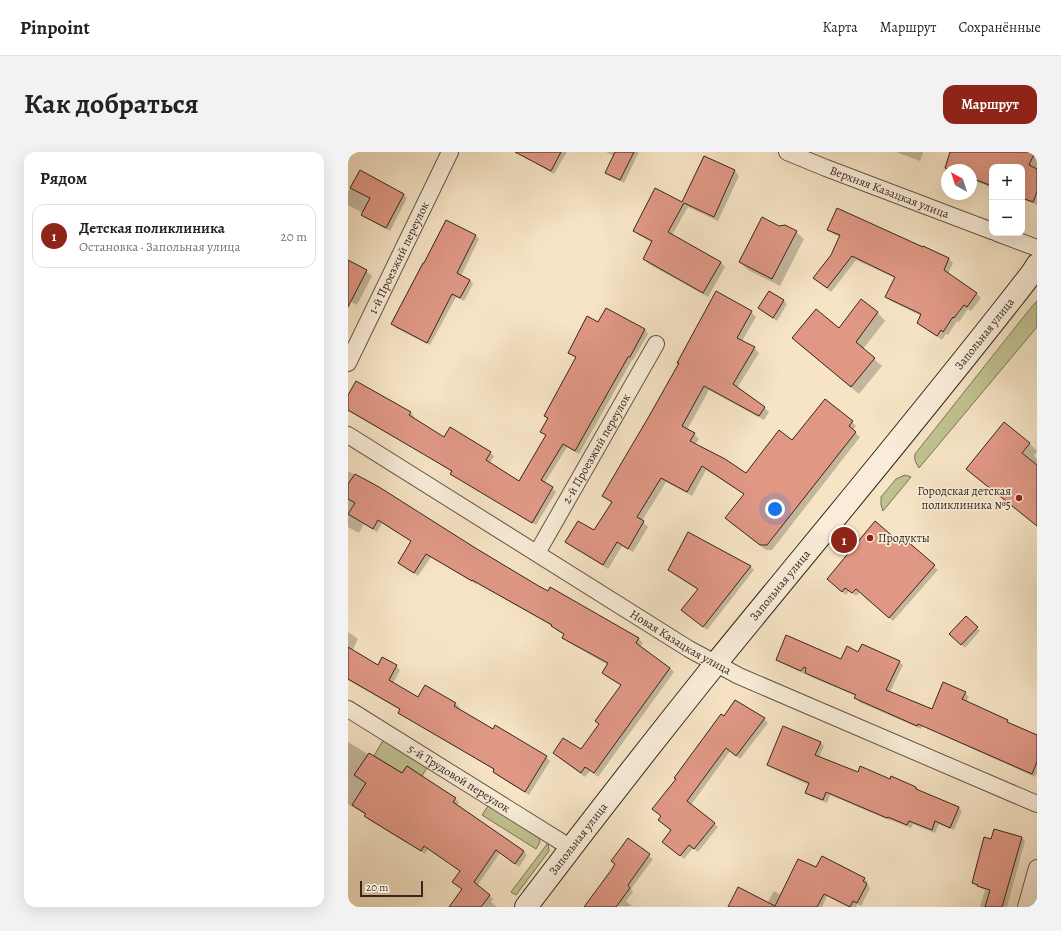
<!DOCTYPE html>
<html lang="ru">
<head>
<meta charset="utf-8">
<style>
  :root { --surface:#fff; --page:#f2f2f2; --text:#222; --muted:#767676; --line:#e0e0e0; --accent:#8f2418 }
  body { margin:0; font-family:Alegreya,serif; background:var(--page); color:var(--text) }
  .controls { position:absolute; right:12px; top:12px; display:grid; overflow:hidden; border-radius:8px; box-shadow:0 4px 16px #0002 }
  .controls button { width:36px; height:36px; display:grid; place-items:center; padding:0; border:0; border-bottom:1px solid var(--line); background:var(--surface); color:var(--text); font:20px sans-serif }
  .compass { position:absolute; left:593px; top:12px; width:36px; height:36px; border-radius:50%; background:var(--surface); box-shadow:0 4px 16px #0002; rotate:321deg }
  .scale { position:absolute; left:12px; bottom:10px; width:63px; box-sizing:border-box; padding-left:4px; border:2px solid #35261e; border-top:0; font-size:11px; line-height:14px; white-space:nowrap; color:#35261e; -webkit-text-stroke:3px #f9edd9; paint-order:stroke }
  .you { position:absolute; left:427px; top:357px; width:14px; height:14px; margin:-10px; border:3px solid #fff; border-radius:50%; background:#1a73e8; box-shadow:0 0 0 6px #1a73e833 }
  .badge { display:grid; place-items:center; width:26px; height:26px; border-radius:50%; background:var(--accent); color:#fff; font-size:13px; font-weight:700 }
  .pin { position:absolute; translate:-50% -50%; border:2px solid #fff; box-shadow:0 1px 4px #0006 }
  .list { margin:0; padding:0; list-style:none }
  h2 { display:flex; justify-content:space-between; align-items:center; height:52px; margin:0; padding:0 16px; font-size:17px }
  h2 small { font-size:13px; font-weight:400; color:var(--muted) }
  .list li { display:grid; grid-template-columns:26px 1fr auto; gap:12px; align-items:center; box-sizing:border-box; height:64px; margin:0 8px 8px; padding:0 8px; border:1px solid var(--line); border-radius:12px }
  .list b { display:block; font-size:15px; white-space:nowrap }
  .list p { margin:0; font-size:13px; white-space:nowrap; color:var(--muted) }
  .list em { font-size:13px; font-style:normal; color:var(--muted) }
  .map { position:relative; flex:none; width:689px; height:755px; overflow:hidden; border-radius:12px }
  header { display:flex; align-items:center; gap:24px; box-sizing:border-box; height:56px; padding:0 20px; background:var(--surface); border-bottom:1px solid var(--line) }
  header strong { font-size:19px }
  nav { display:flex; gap:22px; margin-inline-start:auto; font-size:14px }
  .intro { display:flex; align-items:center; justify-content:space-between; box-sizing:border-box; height:96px; padding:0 24px }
  h1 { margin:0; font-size:28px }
  .button { padding:10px 18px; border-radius:12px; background:var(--accent); color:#fff; font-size:14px; font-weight:700 }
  main { display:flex; gap:24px; padding:0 24px }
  aside { flex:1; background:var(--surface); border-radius:12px; box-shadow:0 4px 16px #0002 }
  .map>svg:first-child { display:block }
  .green { fill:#c1c291; stroke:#7b7458 }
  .shadow { fill:#0003 }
  .building { fill:#e09885; stroke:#35261e }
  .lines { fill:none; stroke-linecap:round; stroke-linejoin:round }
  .street-casing { stroke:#655648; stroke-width:18 }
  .secondary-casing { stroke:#35261e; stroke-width:24 }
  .street { stroke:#f9edd9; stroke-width:16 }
  .secondary { stroke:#f9edd9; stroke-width:22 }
  .poi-dot { fill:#8f2418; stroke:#f9edd9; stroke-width:1.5 }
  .labels { text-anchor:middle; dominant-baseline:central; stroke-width:3.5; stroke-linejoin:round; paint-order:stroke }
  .street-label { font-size:12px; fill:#35261e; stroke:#f9edd9 }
  .poi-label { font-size:12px; fill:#35261e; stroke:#f9edd9; text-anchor:end }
</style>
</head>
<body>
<header>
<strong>Pinpoint</strong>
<nav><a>Карта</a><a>Маршрут</a><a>Сохранённые</a></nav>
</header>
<div class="intro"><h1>Как добраться</h1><a class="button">Маршрут</a></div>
<main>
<aside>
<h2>Рядом<small></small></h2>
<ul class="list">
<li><span class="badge">1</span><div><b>Детская поликлиника</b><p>Остановка · Запольная улица</p></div><em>20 m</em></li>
</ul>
</aside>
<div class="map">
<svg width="689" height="755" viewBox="0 0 689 755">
  <rect width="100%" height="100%" fill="#f6e4c5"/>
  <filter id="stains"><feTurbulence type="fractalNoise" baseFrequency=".005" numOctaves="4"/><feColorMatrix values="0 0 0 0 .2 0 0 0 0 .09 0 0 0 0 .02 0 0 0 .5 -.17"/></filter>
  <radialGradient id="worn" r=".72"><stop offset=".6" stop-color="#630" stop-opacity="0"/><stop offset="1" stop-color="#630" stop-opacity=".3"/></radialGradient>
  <g class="green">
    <path d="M689,149v26l-118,141c-3,-5 -5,-8 -4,-14l114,-144z"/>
    <path d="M557,323l6,2 -28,34 -2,-6v-8l15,-18z"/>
    <path d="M42,588l39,24 -7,12 -15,-10 -5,7 -28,-17 8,-14z"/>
    <path d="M142,651l49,34 1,5 -4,7 -54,-34z"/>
    <path d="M200,691l1,8 -33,44 -5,-3z"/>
  </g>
  <g class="shadow">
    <path d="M184,0h35l-13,22 -16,-9 -3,-3z"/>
    <path d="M258,0h33l-15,31 -14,-7 -4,-4 8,-16z"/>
    <path d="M548,0h27l-3,9z"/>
    <path d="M603,0h86v53l-15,-6v-32h-30v21l-21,-9v-9h-24v5l-3,-3z"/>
    <path d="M356,5l31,14 4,5 -21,45 -30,-14 -16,28 49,27 4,5 -17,30 -59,-33 -5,-5 9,-16 -14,-8 -5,-4 49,-28z"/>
    <path d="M12,19l44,23 3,4 -17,33 -24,-13 -4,-3 1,-2 -15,-8v-12z"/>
    <path d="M98,69l30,15 3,3 -18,37 9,4 3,4 -9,17 -8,-4 -26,48 -34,-17 -3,-4z"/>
    <path d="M431,75l17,5 8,7 -24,47 -32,-16 -8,-8z"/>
    <path d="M480,77l96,18 25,12 4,4 -5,11 28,19 5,5 -10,13 -3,-2 -9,13 -2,-1 -9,14 -2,-1 -4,6 -19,-13 -2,-11 -30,-15 -5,-4 9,-19 -39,-18 -25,32 -17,-14 17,-23 9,-18 -7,-3z"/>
    <path d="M0,110l18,9 6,5 -15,29 -9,-5z"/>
    <path d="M422,140l14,9 3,3 -10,17 -14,-9 -4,-4z"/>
    <path d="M369,141l34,19 5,5 -14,24 12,7 5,5 -22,35 27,19 5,5 -5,8 -55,-30 -22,40 7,4 5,5 -4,6 51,29 46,-32 60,-20 4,4 -3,5 7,6 -88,113h-6l-35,-27 -5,-5 18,-24 -38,-24 -14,26 -26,-14 -24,39 6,6 -15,25 -11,-6 -14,23 -37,-23 -5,-4 28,-10 18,-29 -8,-7 76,-132 -2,-2z"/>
    <path d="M513,148l17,13 7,8 -22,28 19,17 -23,28 -59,-49 -7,-7 46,-9z"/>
    <path d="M259,157l38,21 3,4 -15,26h-1l-53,94 -12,-7 -23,37 8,4 4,4 -20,33 -81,-48 -4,-3 1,-2 -17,-11 -87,-50v-14l9,-15 54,31 3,3 -1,3 32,19 45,15 4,3 -5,8 30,18 28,-46 -5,-4 7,-13 -4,-3 31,-58 -7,-6 29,-28z"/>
    <path d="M656,272l26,20 7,7 -3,5 3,3v67l-62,-49 -7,-8z"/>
    <path d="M0,319l31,17 97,62 73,42 1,-3 89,50 4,4 -3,4 30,21 4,4 -76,105 -8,-6 -5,6 -27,-20 -4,-4 27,-3 19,-26 22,-38 -15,-9 -4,-4 5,-8 -40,-23 -4,-4 1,-3 -9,-5 -4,-4 -75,-43 -1,1 -45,-27 -13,19 -15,-10 -4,-3 13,-21 -30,-19 -5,9 -13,-8 -5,9 -11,-6z"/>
    <path d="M559,391l31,27 -45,51 -33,-29 -4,4 -7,-5 -3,4 -14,-12 72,-37z"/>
    <path d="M402,414l4,4 -47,60 -21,-16 12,-24 -26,-17 -3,-3z"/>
    <path d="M618,466l14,13 -15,17 -14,-14z"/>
    <path d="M0,480l6,4 4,3 -6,12 26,15h18l4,4 -7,13 25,15 7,-12 31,18 4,4 -2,2 35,21 53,26 4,4 -21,34 -31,-19 -4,-4 1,-2 -92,-54 -4,-3 1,-3 -52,-30z"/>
    <path d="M511,501l40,9 4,3 -13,27 42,18 33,-17 4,4 -3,5 41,19 4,4 26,11v37l-2,4 -113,-51 -1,3 -62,-27 -3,-4v-2l-47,-20 -3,-3 -1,1 -24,-11 -4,-3 64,1z"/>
    <path d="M388,549l28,18 4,4 -28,36 -10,-8 -39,54 27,22 -20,25 -5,-4 -9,11 -17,-14 5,-14 -10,-8 62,-106z"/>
    <path d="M0,590l54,33 53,24 4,3 -2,4 67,46 3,3 -8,12 -19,-14 -23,33 16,13 -2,3 6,5h-47l13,-18 -2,-18 -33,-22 -3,5 -56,-34 -3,-4v-1l-18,-11z"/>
    <path d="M472,590l4,4 -5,11 39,16 32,7 26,8 3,3 39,16 4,4 -8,19 -15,-6 -4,9 -22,-9 -2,4 -20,-8v1l-61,-26 -3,8 -17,-7 -4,-4 3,-7 -37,-17 -4,-3z"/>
    <path d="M673,685l4,4 -18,66h-27l5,-17 -8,-4 -4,-4 18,-41z"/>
    <path d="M280,688l25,19 -22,30 2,3 -7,9 6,5 -47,1 28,-38z"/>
    <path d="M469,716l47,10 4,4 -1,2 3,4 -9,18 -4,-2 -1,3h-7l-22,-11 -5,11h-57l9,-16 7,4z"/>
  </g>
  <g class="building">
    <path d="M167,0h46l-10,19z"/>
    <path d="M267,0h19l-14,28 -15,-7z"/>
    <path d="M602,0h85l-6,13 8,4v23l-4,10 -11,-4v-31h-30v19l-21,-8v-8h-20l-6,-2z"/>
    <path d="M356,4l31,14 -21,47 -30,-14 -16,29 53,30 -18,31 -60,-34 9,-18 -19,-10 22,-43 27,14z"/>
    <path d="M12,18l44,24 -18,34 -25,-13 9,-17 -20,-10z"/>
    <path d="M489,56l86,39v-1l26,12 -5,12 33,23 -10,14 -3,-2 -10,13 -1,-1 -10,15 -2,-2 -4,6 -20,-13 4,-9 -36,-17 10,-20 -43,-21 -25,32 -14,-10 18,-23 9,-20 -13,-5z"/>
    <path d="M414,65l17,9 6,-1 12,6 -25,48 -33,-17z"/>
    <path d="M98,68l30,15 -19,38 13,7 -10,18 -8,-4 -25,49 -36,-19 32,-61h1z"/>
    <path d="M0,108l19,10 -19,37z"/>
    <path d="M368,139l36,20 -15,27 18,9 -22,37 32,23 -6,9 -55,-30 -22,40 13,7 -5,8 35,18 21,14 33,-43 13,10 33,-41 28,22 -4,5 7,6 -89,113h-7l-35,-27 19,-24 -42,-28 -15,26 -26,-14 -24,39 7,4 -16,28 -11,-7 -14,23 -38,-23 13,-21 16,9 18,-28 -10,-6 46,-78 31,-55h-2z"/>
    <path d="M421,139l15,9 -11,18 -15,-10z"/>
    <path d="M513,147l17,13 -22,30 19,16 -24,29 -59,-49 24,-29 23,19z"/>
    <path d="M258,156l39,21 -15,28h-2l-53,94 -12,-7 -22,36 12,7 -21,36 -82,-49 2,-3 -22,-13 -82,-48v-15l8,-14 55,31 -2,3 35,22 6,-10 41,25 -5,8 33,21 27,-46 -6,-3 8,-14 -4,-2 32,-59 -8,-4 19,-37 11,6z"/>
    <path d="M656,270l26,21 -8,10 15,12v61l-71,-57z"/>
    <path d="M7,322l24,13 98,62 60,36 11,6 2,-4 89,51 -3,5 34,25 -76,105 -9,-6 -4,6 -28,-20 10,-15 18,11 18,-25 -4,-3 26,-36 -19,-12 6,-10 -46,-25 2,-4 -13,-8 1,-1 -80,-45v1l-46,-27 -12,19 -16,-10 13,-22 -33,-21 -5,9 -25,-15 7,-11 -7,-4v-15z"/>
    <path d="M527,369l28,24 4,-4 28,24 -46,53 -33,-29 -4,4 -7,-5 -3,4 -15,-13z"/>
    <path d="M340,380l63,34 -48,61 -22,-17 17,-21 -30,-19z"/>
    <path d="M618,464l12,11 -17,18 -12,-11z"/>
    <path d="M438,483l55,24 6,-13 11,6 4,-8 38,17 -14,29 46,19 11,-27 23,10 -4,7 46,21 -1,2 30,13v27l-5,12 -114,-50 -1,2 -63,-28 2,-3 -51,-22 1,-5 -2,-1 -3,4 -25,-11z"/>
    <path d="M0,495l30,18 4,-8 15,8 -8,15 29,17 7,-12 31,18 -2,3 39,23 2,-4 52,31 -22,36 -32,-20 1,-3 -96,-56 2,-4 -52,-30z"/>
    <path d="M387,548l30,18 -29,38 -10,-8 -39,53 28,22 -21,26 -5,-4 -9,11 -18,-14 9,-12 -13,-10 3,-4 -9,-7 24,-30 -2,-1 47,-64 3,2z"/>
    <path d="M435,574l38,16 -6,13 43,17 2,-6 30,13 1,-3 25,11v2l43,18 -9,21 -15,-7 -3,9 -23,-9 -2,4 -19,-8 -1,1 -61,-26 -3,8 -18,-7 4,-10 -42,-18z"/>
    <path d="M21,601l33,20 5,-7 15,10 34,22 -3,4 71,49 -9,13 -19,-14 -22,32 16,13 -9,12h-32l13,-18 -10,-7 8,-11 -36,-25 -3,5 -57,-35 2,-2 -14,-9 14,-22 -12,-8z"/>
    <path d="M646,677l28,8 -20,70h-17l5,-17 -13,-4 1,-1 -6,-2 12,-46 7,2z"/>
    <path d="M280,686l22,16 -22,31 2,3 -14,19h-32l28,-38 3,-5 -4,-3z"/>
    <path d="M474,704l43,22 -2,3 4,3 -10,19 -4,-2 -3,6 -26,-13 -7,13h-89l10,-20 37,19 23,-47 18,8z"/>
  </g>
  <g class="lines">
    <defs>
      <g id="street">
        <path id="s1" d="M439,0l39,16 166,63"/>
        <path d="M649,81l40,15"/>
        <path id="s2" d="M0,211l102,-211"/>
        <path id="s3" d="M0,283l341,214 50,27 298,128"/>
        <path id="s4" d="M189,401l119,-209"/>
        <path id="s5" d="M0,557l223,139"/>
        <path d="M678,755l11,-39"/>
      </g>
      <g id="secondary">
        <path id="s6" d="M178,755c62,-82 126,-164 191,-245 105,-129 213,-257 315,-389l5,-8"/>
      </g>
    </defs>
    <use href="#street" class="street-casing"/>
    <use href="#secondary" class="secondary-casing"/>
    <use href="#street" class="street"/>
    <use href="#secondary" class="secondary"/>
  </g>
  <g class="poi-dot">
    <circle cx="671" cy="346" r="4"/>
    <circle cx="522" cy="386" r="4"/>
  </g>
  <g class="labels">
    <g class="street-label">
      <text stroke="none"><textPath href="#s1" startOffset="110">Верхняя Казацкая улица</textPath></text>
      <text stroke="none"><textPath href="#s2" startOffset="117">1-й Проезжий переулок</textPath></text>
      <text stroke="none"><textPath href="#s6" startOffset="734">Запольная улица</textPath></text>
      <text stroke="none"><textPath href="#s4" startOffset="120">2-й Проезжий переулок</textPath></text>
      <text stroke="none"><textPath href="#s6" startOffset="410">Запольная улица</textPath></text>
      <text stroke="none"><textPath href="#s3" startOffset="392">Новая Казацкая улица</textPath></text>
      <text stroke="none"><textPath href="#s5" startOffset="131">5-й Трудовой переулок</textPath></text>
      <text stroke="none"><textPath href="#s6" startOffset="86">Запольная улица</textPath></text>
    </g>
    <g class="poi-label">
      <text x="663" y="339">Городская детская<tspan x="663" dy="14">поликлиника №5</tspan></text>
      <text x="530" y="386" text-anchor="start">Продукты</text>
    </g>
  </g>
  <rect width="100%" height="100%" filter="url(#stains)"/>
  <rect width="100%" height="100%" fill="url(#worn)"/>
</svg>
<div class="controls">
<button>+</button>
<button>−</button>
</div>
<svg class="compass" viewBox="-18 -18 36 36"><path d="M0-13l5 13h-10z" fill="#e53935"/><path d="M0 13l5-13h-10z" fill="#767676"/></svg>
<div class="scale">20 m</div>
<div class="you"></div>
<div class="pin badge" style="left:496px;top:388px">1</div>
</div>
</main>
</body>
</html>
